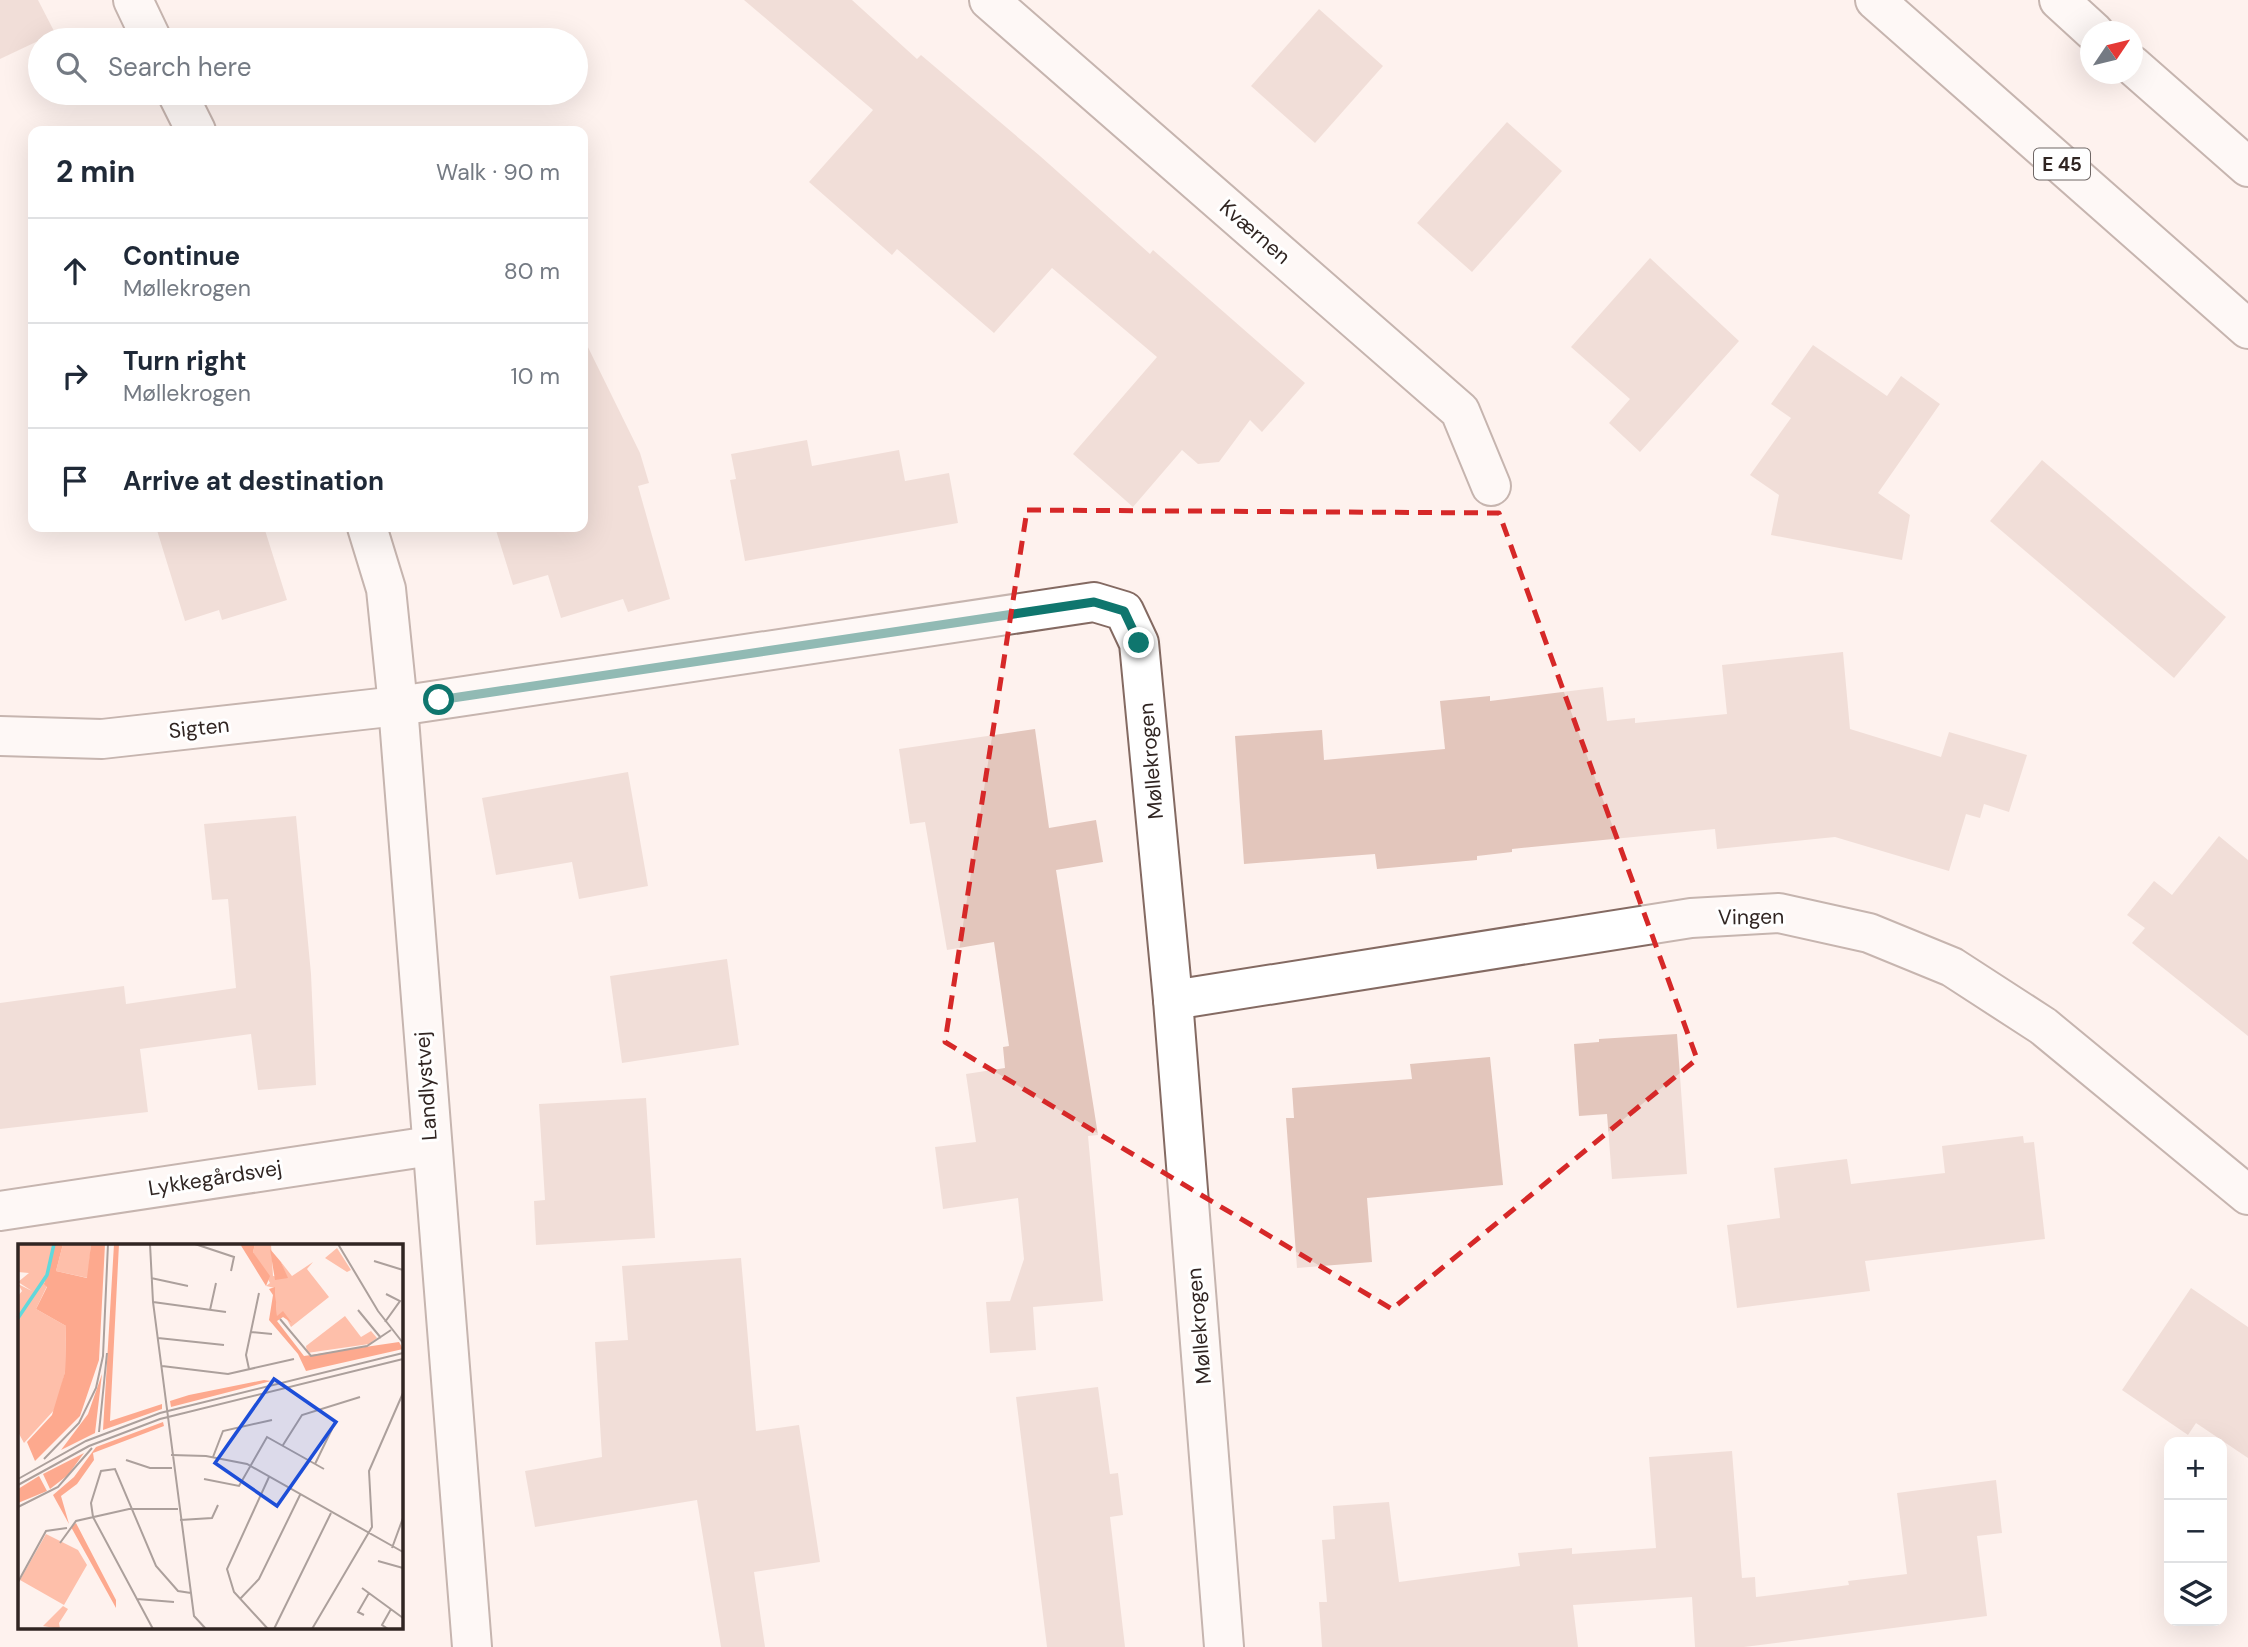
<!DOCTYPE html>
<html lang="en">
<head>
<meta charset="utf-8">
<style>
  :root { --surface:#fff; --page:#f6f6f7; --text:#1f2937; --muted:#747a83; --line:#e0e1e3 }
  body { margin:0; font-family:"DM Sans",sans-serif; background:var(--page); color:var(--text) }
  .controls { position:absolute; right:21px; bottom:21px; display:grid; overflow:hidden; border-radius:14px; box-shadow:0 7px 28px #0002 }
  .controls button { width:63px; height:63px; display:grid; place-items:center; padding:0; border:0; border-bottom:2px solid var(--line); background:var(--surface); color:var(--text); font:35px sans-serif }
  .compass { position:absolute; left:2080px; top:21px; width:63px; height:63px; border-radius:50%; background:var(--surface); box-shadow:0 7px 28px #0002; rotate:55deg }
  .stop { position:absolute; width:21px; height:21px; margin:-16px; border:5px solid #0f766e; border-radius:50%; background:#fff }
  .stop.end { background:#0f766e; border-color:#fff; box-shadow:0 2px 7px #0008 }
  .list { margin:0; padding:0; list-style:none }
  h2 { display:flex; justify-content:space-between; align-items:center; height:91px; margin:0; padding:0 28px; font-size:30px }
  h2 small { font-size:23px; font-weight:400; color:var(--muted) }
  .list li { display:grid; grid-template-columns:46px 1fr auto; gap:21px; align-items:center; box-sizing:border-box; height:105px; padding:0 28px; border-top:2px solid var(--line) }
  .list b { display:block; font-size:26px; white-space:nowrap }
  .list p { margin:0; font-size:23px; white-space:nowrap; color:var(--muted) }
  .list em { font-size:23px; font-style:normal; color:var(--muted) }
  .icon { flex:none; width:38px; height:38px; fill:none; stroke:currentColor; stroke-width:2; stroke-linecap:round; stroke-linejoin:round }
  .map { position:relative; flex:none; width:2248px; height:1647px; overflow:hidden }
  .search { position:absolute; background:var(--surface); box-shadow:0 7px 28px #0002; left:28px; top:28px; width:560px; height:77px; display:flex; align-items:center; gap:18px; box-sizing:border-box; padding:0 24px; border-radius:38px; color:var(--muted); font-size:26px }
  .panel { position:absolute; background:var(--surface); box-shadow:0 7px 28px #0002; left:28px; top:126px; width:560px; height:406px; border-radius:14px }
  .map>svg:first-child { display:block }
  .building { fill:#e3c6bc }
  .lines { fill:none; stroke-linecap:round; stroke-linejoin:round }
  .street-casing { stroke:#846a62; stroke-width:42 }
  .secondary-casing { stroke:#846a62; stroke-width:42 }
  .highway-casing { stroke:#846a62; stroke-width:42 }
  .street { stroke:#fff; stroke-width:38 }
  .secondary { stroke:#fff; stroke-width:38 }
  .highway { stroke:#fff; stroke-width:38 }
  .route { stroke:#0f766e; stroke-width:9 }
  .marked { fill:none; stroke:#d62828; stroke-width:5; stroke-dasharray:14 9; stroke-linejoin:round }
  .labels { text-anchor:middle; dominant-baseline:central; stroke-width:6; stroke-linejoin:round; paint-order:stroke }
  .shield { fill:#fff; stroke:#6e6664; stroke-width:2 }
  .shield-label { font-size:19px; font-weight:bold; fill:#302522 }
  .street-label { font-size:21px; fill:#302522; stroke:#fff }
  .inset-river { fill:none; stroke:#61d8db; stroke-width:3.5 }
  .inset-road { fill:none; stroke:#aca09c; stroke-width:2 }
  .view { fill:#1d4ed8; fill-opacity:0.15; stroke:#1d4ed8; stroke-width:3.5 }
  .inset-edge { fill:none; stroke:#302522; stroke-width:3.5 }
</style>
</head>
<body>
<div class="map">
<svg width="2248" height="1647" viewBox="0 0 2248 1647">
  <rect width="100%" height="100%" fill="#fef2ee"/>
  <g class="building">
    <path d="M0,0h38l17,33 -55,26z"/>
    <path d="M744,0h108l65,59 4,-4 119,101 110,98 3,-4 152,133 -43,49 -12,-12 -31,42 -21,2 -16,-14 -49,57 -60,-53 84,-97 -105,-89 -58,65 -97,-84 -5,6 -83,-73 64,-72z"/>
    <path d="M1319,9l64,57 -68,77 -64,-57z"/>
    <path d="M1507,122l55,49 -90,101 -55,-49z"/>
    <path d="M1650,258l89,83 -99,111 -31,-29 21,-24 -59,-52z"/>
    <path d="M583,337l57,116 9,30 -11,3 32,113 -42,13 -5,-13 -62,19 -13,-43 -35,10 -18,-58h88z"/>
    <path d="M1813,345l74,51 14,-20 39,28 -62,89 32,22 -8,45 -131,-25 8,-40 -29,-20 41,-57 -20,-14z"/>
    <path d="M807,440l5,26 87,-16 6,31 44,-8 9,50 -213,38 -15,-81 6,-1 -5,-25z"/>
    <path d="M2042,460l184,157 -52,61 -184,-157z"/>
    <path d="M156,527h108l23,73 -65,20 -3,-10 -34,11z"/>
    <path d="M1843,652l7,77 91,28 8,-25 78,23 -18,57 -25,-8 -4,14 -14,-4 -17,57 -114,-34 -118,12 -2,-20 -203,20v3l-35,4v4l-100,9 -2,-15 -131,10 -9,-128 87,-6 2,30 121,-11 -5,-48 50,-5v5l113,-14 4,34 28,-3v5l92,-9 -5,-49z"/>
    <path d="M1035,729l14,99 47,-8 7,42 -47,8 42,265 -10,1 15,165 -70,6 3,43 -46,3 -4,-51 24,-1 14,-42 -6,-61 -75,11 -8,-62 41,-5 -10,-68 39,-6 -2,-21 6,-1 -15,-104 -47,8 -22,-128 -15,2 -11,-75z"/>
    <path d="M628,772l20,114 -69,13 -7,-37 -76,13 -14,-77z"/>
    <path d="M296,816l15,158 5,111 -58,5 -7,-56 -111,15 8,63 -148,17v-126l124,-17 2,18 110,-16 -8,-89 -16,1 -8,-76z"/>
    <path d="M2219,836l29,24v176l-116,-93 13,-15 -18,-13 27,-34 18,14z"/>
    <path d="M727,959l12,86 -117,18 -12,-87z"/>
    <path d="M1677,1034l10,140 -75,5 -5,-65 -28,2 -5,-72 25,-2v-3z"/>
    <path d="M1490,1057l13,128 -136,13 5,64 -75,6 -11,-150h8l-2,-30 120,-9 -2,-15z"/>
    <path d="M646,1098l9,140 -119,7 -2,-44 11,-1 -6,-96z"/>
    <path d="M2023,1136l1,7 10,-1 11,97 -180,22 5,30 -133,17 -10,-83 53,-7 -6,-50 73,-9 4,25 94,-11 -3,-27z"/>
    <path d="M741,1258l15,173 43,-6 21,137 -66,10 11,75h-44l-24,-147 -162,27 -10,-56 77,-14 -7,-115 33,-2 -6,-74z"/>
    <path d="M2191,1288l57,39v131l-52,-35 -8,12 -66,-45z"/>
    <path d="M1098,1387l12,87 8,-1 5,42 -13,2 15,130h-78l-31,-250z"/>
    <path d="M1732,1451l10,127 13,-1 1,20 93,-12 -1,-4 59,-7 -10,-81 99,-13 6,53 -25,3 10,80 -243,31h-49l-3,-50 -119,8 5,42h-256l-3,-45h8l-5,-62 13,-1 -2,-33 56,-4 10,80 121,-16 -2,-13 54,-5v6l84,-6 -7,-91z"/>
  </g>
  <g class="lines">
    <defs>
      <g id="street">
        <path d="M989,0l471,411 31,75"/>
        <path d="M0,736l102,3 296,-33 696,-104 30,9 15,32 34,357 51,647"/>
        <path d="M1173,1000l518,-82 88,-5 90,20 83,34 91,59 205,169"/>
        <path d="M0,1211l431,-65"/>
      </g>
      <g id="secondary">
        <path d="M133,0l19,40"/>
        <path d="M177,93l19,38"/>
        <path d="M367,527l19,62 12,117 74,941"/>
      </g>
      <g id="highway">
        <path d="M1875,0l373,329"/>
        <path d="M2059,0l35,32"/>
        <path d="M2132,65l116,102"/>
      </g>
    </defs>
    <use href="#street" class="street-casing"/>
    <use href="#secondary" class="secondary-casing"/>
    <use href="#highway" class="highway-casing"/>
    <use href="#street" class="street"/>
    <use href="#secondary" class="secondary"/>
    <use href="#highway" class="highway"/>
  </g>
  <g class="lines">
    <path class="route" d="M439,700l655,-98 30,9 15,32"/>
  </g>
  <path d="M0 0H2248V1647H0ZM1027,510l472,3 198,546 -305,250 -447,-267z" fill="#fef2ee" fill-opacity=".55" fill-rule="evenodd"/>
  <path class="marked" d="M1027,510l472,3 198,546 -305,250 -447,-267z"/>
  <g class="labels">
    <rect class="shield" x="2034" y="148.5" width="56" height="31" rx="5"/>
    <g class="shield-label">
      <text x="2062" y="164">E 45</text>
    </g>
    <g class="street-label">
      <text transform="translate(1255 232) rotate(41)">Kværnen</text>
      <text transform="translate(199 728) rotate(-6)">Sigten</text>
      <text transform="translate(1151 761) rotate(-95)">Møllekrogen</text>
      <text transform="translate(1751 917) rotate(-1)">Vingen</text>
      <text transform="translate(426 1086) rotate(-94)">Landlystvej</text>
      <text transform="translate(215 1178) rotate(-9)">Lykkegårdsvej</text>
      <text transform="translate(1199 1326) rotate(-95)">Møllekrogen</text>
    </g>
  </g>
  <g transform="translate(18 1244)">
    <rect width="385" height="385" fill="#fef2ee"/>
    <path d="M0,0h37l-11,39 3,3 -11,23 30,17 -1,46 -9,36 -32,35 -6,-11v-136l4,-5 -4,-7 14,7 -14,-9 11,-9 -11,-1zM45,0h28l-3,34 -32,-7zM237,0h16l2,32 14,2 -6,-16 11,14 21,-14 -6,7 22,28 -38,30 -8,-15 -6,5 -2,-29 -9,-2 4,-3 -17,-31zM319,4l14,22 -4,2 -22,-14zM327,72l16,21 10,-6 6,7 -8,6 -62,9 -1,-7zM28,290l32,16 9,15 -23,40 -44,-25zM45,362l5,3 -9,14 1,6 -17,-3z" fill="#febfaa"/>
    <path d="M37,0h8l-7,27 31,7 4,-34h14l-6,116 -19,56 -45,45 -8,-19 25,-27 13,-43 1,-46 -30,-17 11,-22 -3,-3zM96,0h5l-9,177 52,-17v5l-59,21zM222,0h15l-2,8 17,24 -4,10zM252,5l11,13 7,16 -13,2zM257,43l2,29 6,-5 9,12 -9,-6 -6,4 27,35 95,-14 4,7 -97,22 -8,-17 -29,-34 4,-25 -4,-6zM84,130l-7,59 -34,17 27,-36zM246,136l7,1 -100,26 -1,-6 19,-6zM145,178l1,4 -71,27 1,7 -17,24 -16,12 8,28 -16,-29 21,-18 22,-30zM66,209l-16,22 -18,14 -7,-15zM21,232l8,15 -29,12v-14zM58,279l40,77v8l-45,-81z" fill="#fda98e"/>
    <path class="inset-river" d="M0,74l29,-43 7,-31"/>
    <path class="inset-road" d="M132,0l3,58 41,314 12,13M177,0l39,13 -3,14M320,0l40,67 25,32M356,17l29,9M133,34l37,8M135,58l73,10M192,66l6,-27M340,66l23,28M262,75l31,37 56,-10 24,-16M367,78l15,-21 -14,-7M233,88l21,2M140,94l66,7M144,122l66,8 66,-15M231,125l-3,-14 13,-62M81,188l8,-79M265,201l19,-30 58,-18M153,211l35,1 41,8 156,88M195,213l10,-26 49,-11M26,215l35,-36 17,-35 7,-32 5,-112M108,216l24,8h22M297,220l17,-35M0,235l68,-38 74,-28 243,-60M186,235l35,7 28,-49 57,32M0,241l71,-39 71,-27 243,-60M0,263l40,-20 34,-39M162,276l32,-2 6,-13M42,299l16,-22 53,-12h49M374,304l11,-30M360,317l25,7M0,338l28,-51 21,-3M344,344l41,30M119,355l37,3M222,355l19,-20 41,-84M346,371l-6,-3 11,-19M135,385l-60,-112 -2,-14 10,-32 14,-2 41,97 22,25 13,2M250,385l-34,-37 -7,-23 42,-92M256,385l57,-116M294,385l60,-102 -3,-56 34,-78M370,385l-6,-4 9,-16"/>
    <path class="view" d="M256,135l62,43 -59,84 -62,-43z"/>
    <rect width="385" height="385" class="inset-edge"/>
  </g>
</svg>
<div class="controls">
<button>+</button>
<button>−</button>
<button><svg class="icon" aria-label="layers" viewBox="0 0 24 24"><path d="M12 4l9 5-9 5-9-5zM3 14l9 5 9-5"/></svg></button>
</div>
<svg class="compass" viewBox="-18 -18 36 36"><path d="M0-13l5 13h-10z" fill="#e53935"/><path d="M0 13l5-13h-10z" fill="#747a83"/></svg>
<div class="stop" style="left:439px;top:700px"></div>
<div class="stop end" style="left:1139px;top:643px"></div>
<div class="search"><svg class="icon" aria-label="search" viewBox="0 0 24 24"><circle cx="10" cy="10" r="6"/><path d="M15 15l6 6"/></svg>Search here</div>
<section class="panel">
<h2>2 min<small>Walk · 90 m</small></h2>
<ul class="list">
<li><svg class="icon" aria-label="ahead" viewBox="0 0 24 24"><path d="M12 20V5M6 11l6-6 6 6"/></svg><div><b>Continue</b><p>Møllekrogen</p></div><em>80 m</em></li>
<li><svg class="icon" aria-label="right" viewBox="0 0 24 24"><path d="M7 20v-9h11M14 6l5 5-5 5"/></svg><div><b>Turn right</b><p>Møllekrogen</p></div><em>10 m</em></li>
<li><svg class="icon" aria-label="arrive" viewBox="0 0 24 24"><path d="M6 21V4h12l-3 4 3 4H6"/></svg><div><b>Arrive at destination</b></div></li>
</ul>
</section>
</div>
</body>
</html>
